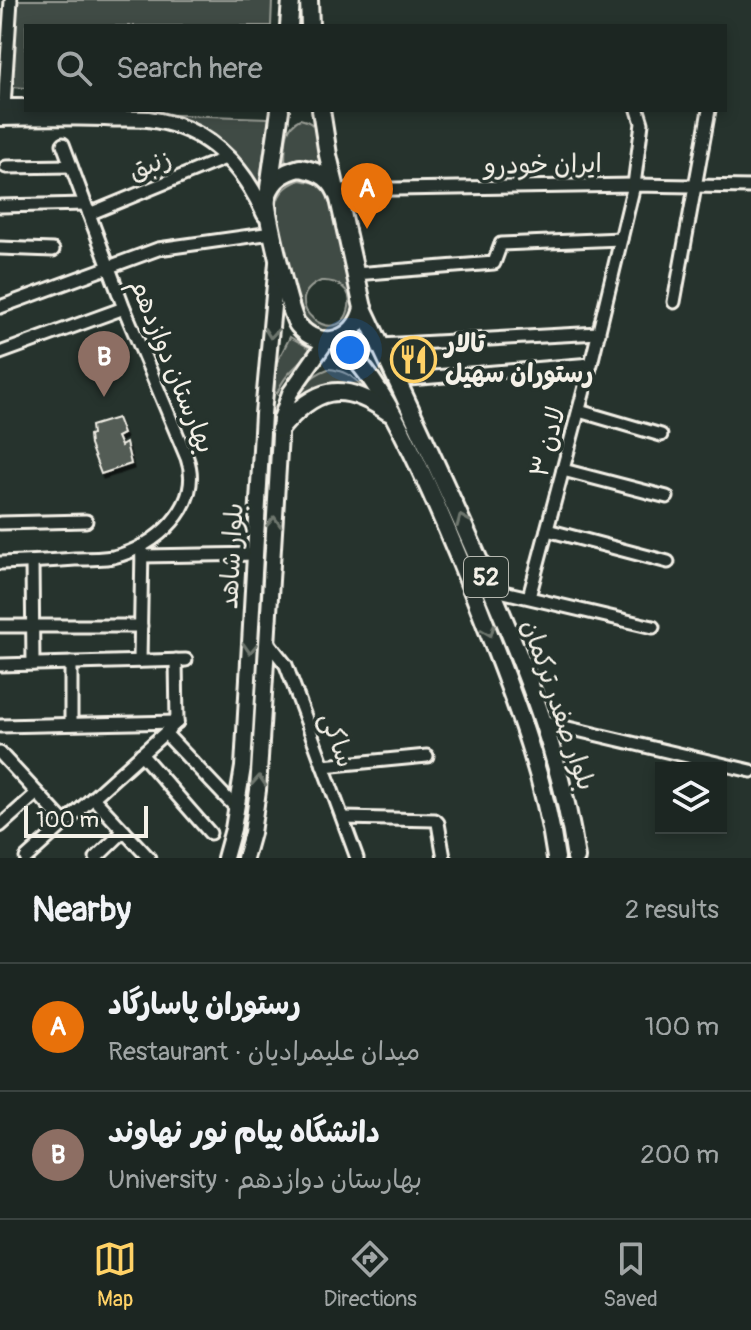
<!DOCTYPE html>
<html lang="en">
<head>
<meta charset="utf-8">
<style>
  :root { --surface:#1c2622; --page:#29322f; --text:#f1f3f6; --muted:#a0a5a5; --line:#3a4340; --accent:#ffd166 }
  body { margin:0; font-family:Pangolin,"Playpen Sans Arabic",sans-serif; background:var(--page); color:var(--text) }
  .controls { position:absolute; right:24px; bottom:24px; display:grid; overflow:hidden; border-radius:0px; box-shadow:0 4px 12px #0003 }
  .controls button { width:72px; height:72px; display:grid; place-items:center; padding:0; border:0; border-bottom:2px solid var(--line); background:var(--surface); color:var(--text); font:40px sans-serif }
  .scale { position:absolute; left:24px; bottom:20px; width:124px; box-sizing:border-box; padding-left:8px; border:4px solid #f4f1e8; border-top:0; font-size:22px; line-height:28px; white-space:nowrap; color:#f4f1e8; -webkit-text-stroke:6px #26332d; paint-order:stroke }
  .you { position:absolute; left:350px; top:350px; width:28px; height:28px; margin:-20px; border:6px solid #fff; border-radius:50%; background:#1a73e8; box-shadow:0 0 0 12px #1a73e833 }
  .badge { display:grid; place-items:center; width:52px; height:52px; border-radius:50%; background:var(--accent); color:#fff; font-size:26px; font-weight:700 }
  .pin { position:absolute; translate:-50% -66px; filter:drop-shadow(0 2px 4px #0008) }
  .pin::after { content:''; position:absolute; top:42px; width:28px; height:24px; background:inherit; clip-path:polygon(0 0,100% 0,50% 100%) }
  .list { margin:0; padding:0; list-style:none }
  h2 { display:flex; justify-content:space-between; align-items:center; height:104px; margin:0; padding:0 32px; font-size:34px }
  h2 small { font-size:26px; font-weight:400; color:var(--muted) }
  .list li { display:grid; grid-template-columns:52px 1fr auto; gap:24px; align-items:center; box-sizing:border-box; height:128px; padding:0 32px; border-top:2px solid var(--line) }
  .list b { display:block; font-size:30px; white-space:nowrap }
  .list p { margin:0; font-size:26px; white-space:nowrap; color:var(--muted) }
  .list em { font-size:26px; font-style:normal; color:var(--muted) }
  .icon { flex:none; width:44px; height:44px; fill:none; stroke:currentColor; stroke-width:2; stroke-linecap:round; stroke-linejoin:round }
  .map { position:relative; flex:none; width:751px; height:858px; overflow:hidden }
  .search { position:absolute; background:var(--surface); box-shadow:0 4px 12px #0003; left:24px; right:24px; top:24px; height:88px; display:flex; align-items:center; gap:20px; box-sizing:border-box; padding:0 28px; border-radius:0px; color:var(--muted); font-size:30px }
  .sheet { height:360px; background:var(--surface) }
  nav { display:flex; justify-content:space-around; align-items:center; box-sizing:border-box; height:112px; border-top:2px solid var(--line); background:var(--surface); font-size:22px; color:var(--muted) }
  nav a { display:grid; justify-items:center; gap:4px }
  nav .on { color:var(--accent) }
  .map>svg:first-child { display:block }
  .green { fill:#414b45; stroke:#9a9e96; stroke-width:2; fill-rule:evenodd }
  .building { fill:#525c55; stroke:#f4f1e8; stroke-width:2; filter:url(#shadow) }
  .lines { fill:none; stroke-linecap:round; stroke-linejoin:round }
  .minor-casing { stroke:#f4f1e8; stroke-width:17 }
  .major-casing { stroke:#f4f1e8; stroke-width:20 }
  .highway-casing { stroke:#f4f1e8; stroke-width:22 }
  .minor { stroke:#26332d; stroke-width:11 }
  .major { stroke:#26332d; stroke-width:14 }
  .highway { stroke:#26332d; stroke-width:16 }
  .oneway { stroke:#6e766e }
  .labels { text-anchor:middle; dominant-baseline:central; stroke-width:7; stroke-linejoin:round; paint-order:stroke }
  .shield { fill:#26332d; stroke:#b6b8b0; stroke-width:2 }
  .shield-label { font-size:24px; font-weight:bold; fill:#f4f1e8 }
  .street-label { font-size:26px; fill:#f4f1e8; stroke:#26332d }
  .poi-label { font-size:26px; font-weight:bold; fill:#f4f1e8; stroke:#26332d; text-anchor:start }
</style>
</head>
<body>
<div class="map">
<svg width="751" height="858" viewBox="0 0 751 858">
  <defs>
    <filter id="shadow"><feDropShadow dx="2.5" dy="4.5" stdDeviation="0" flood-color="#0009"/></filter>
  </defs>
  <rect width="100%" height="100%" fill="#26332d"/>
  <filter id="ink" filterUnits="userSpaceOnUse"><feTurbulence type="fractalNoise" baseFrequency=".0125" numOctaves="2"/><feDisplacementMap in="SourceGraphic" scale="16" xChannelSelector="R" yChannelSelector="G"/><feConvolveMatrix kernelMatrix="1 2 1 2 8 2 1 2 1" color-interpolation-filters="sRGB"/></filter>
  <g filter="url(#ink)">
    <g class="green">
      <path d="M16,0h256l-1,26h-245v62l-15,-1z"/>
      <path d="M148,114l121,4 -10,68 -17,-20z"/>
      <path d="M300,119c24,5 20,25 23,45l-26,-4 -12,3c1,-16 -2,-36 15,-44z"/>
      <path d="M300,180l16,3 12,12 28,104c-1,13 -2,25 -16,30 -11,5 -24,6 -34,-4 -12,-13 -25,-92 -30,-114 0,-16 10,-26 24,-31zM321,281c16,-1 32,8 28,26 -9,46 -76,-5 -28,-26z"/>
      <path d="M290,337l23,13c-14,14 -30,25 -36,44l-3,-3 2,-27z"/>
      <path d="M328,369c16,1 24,7 35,18 -29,-9 -43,1 -67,15 7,-17 14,-26 32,-33z"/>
    </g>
    <path class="building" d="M117,418l6,16 -6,3 4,9 5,-3 5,21 -30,10 -11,-29 -1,-10 3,-1 -1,-8z"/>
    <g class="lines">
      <defs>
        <g id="minor">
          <path d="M4,107l7,-107"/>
          <path d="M6,167l65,-1"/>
          <path d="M336,190l298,-5 117,2"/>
          <path d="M0,206l85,-2"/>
          <path d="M89,214l139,-57"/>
          <path d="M0,248l53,2"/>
          <path d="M355,274l139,-11 7,-19 120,-5"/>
          <path d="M674,302l35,-192"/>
          <path d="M0,307l158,-58 114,-16"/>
          <path d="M380,345l219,-12"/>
          <path d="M0,353l124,-45"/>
          <path d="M397,380l194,-16"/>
          <path d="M579,411l82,24"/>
          <path d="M563,470l104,27"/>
          <path d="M0,523l86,-2"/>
          <path d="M547,530l121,32"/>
          <path d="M142,556l114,-2"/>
          <path d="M32,562l1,102"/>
          <path d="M0,563c25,-1 50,-2 75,-4 13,0 26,0 38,-2 42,-9 91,-52 74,-99l-63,-150 -61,-164"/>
          <path d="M491,589l162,38"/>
          <path d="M529,597l62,-233 43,-179 8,-62 -4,-13"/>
          <path d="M0,626h141"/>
          <path d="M268,642l18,23 71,193"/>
          <path d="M176,660l1,62"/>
          <path d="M140,661l2,-115"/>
          <path d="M71,663v61"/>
          <path d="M0,665l186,-5"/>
          <path d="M543,722l208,49"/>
          <path d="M0,726l177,-4"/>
          <path d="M165,733l72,76"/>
          <path d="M0,753l65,70"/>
          <path d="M141,754l69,79"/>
          <path d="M323,766l104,-10"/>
          <path d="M93,798l56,60"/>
          <path d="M343,818l92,2 3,3 6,35"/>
          <path d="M0,826l37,-33"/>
          <path d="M26,858l151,-136"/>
          <path d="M96,858l28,-27"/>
        </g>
        <g id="major">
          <path d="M0,107h26"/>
          <path d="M0,118c35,-1 70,-1 105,0 14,1 28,0 43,1 58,7 94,44 117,96"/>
          <path d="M225,858l8,-29 10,-62 20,-353 14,-151"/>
          <path d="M245,858l7,-25 6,-43 23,-371 9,-26 37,-53"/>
        </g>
        <g id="highway">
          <path d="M309,0l1,26"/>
          <path d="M289,26l2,-26"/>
          <path d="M321,110l7,45 7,30"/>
          <path d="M300,168c20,3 33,11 39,31l24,109c-7,33 -43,44 -65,17 -8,-8 -29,-103 -31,-119 -1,-5 0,-8 1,-12 6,-16 17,-22 32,-26z"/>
          <path d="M269,188l11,-78"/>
          <path d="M363,308c44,94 89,188 129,283 37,86 71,174 84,267"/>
          <path d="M339,339c12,14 24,28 34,43 22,32 38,68 54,102 22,49 42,97 61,147 29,74 57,148 68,227"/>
          <path d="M280,429c35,-42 62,-49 108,-17"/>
        </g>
      </defs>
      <use href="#minor" class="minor-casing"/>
      <use href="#major" class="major-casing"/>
      <use href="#highway" class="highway-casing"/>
      <use href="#minor" class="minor"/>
      <use href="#major" class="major"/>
      <use href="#highway" class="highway"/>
    </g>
    <defs><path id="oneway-chevron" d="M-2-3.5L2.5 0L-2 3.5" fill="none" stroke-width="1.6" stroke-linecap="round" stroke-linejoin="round" transform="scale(2)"/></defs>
    <g class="oneway">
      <use href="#oneway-chevron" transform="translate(271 333) rotate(95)"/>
      <use href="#oneway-chevron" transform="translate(462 520) rotate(-113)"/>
      <use href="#oneway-chevron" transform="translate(274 522) rotate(-87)"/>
      <use href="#oneway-chevron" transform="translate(489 631) rotate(69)"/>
      <use href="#oneway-chevron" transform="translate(250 648) rotate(93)"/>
      <use href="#oneway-chevron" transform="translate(259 781) rotate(-86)"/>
    </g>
  </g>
  <defs>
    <symbol id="restaurant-ring" viewBox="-11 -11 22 22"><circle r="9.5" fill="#26332d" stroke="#ffd166" stroke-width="1.5"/><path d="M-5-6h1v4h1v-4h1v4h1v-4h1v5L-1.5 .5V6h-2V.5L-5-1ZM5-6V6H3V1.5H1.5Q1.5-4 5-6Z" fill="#ffd166"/></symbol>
  </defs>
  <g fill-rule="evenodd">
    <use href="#restaurant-ring" x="388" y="334" width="51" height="51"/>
  </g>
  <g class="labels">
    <rect class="shield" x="464" y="557" width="44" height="40" rx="6"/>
    <g class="shield-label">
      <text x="486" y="577">52</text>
    </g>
    <g class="street-label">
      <text transform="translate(150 165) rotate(-22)">زنبق</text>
      <text transform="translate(543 165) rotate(-1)">ایران خودرو</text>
      <text transform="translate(172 366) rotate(68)">بهارستان دوازدهم</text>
      <text transform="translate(548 442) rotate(-75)">لادن ۳</text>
      <text transform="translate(232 556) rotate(-87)">بلوار شاهد</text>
      <text transform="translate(558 705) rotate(71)">بلوار صفدر ترکمان</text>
      <text transform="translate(337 740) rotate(70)">ساکی</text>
    </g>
    <g class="poi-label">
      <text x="445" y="344">تالار<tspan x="445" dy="30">رستوران سهیل</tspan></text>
    </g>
  </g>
</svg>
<div class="controls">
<button><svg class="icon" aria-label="layers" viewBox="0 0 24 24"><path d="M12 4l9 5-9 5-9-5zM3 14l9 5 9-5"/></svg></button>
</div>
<div class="scale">100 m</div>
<div class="you"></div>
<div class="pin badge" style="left:367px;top:229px;background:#e8710a">A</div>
<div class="pin badge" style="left:104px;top:397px;background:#8d6e63">B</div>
<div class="search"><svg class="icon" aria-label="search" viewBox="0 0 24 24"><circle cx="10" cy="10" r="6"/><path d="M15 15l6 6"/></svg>Search here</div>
</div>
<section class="sheet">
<h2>Nearby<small>2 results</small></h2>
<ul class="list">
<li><span class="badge" style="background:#e8710a">A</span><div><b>رستوران پاسارگاد</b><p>Restaurant · میدان علیمرادیان</p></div><em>100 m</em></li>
<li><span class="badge" style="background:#8d6e63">B</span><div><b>دانشگاه پیام نور نهاوند</b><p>University · بهارستان دوازدهم</p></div><em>200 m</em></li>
</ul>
</section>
<nav>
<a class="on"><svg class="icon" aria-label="map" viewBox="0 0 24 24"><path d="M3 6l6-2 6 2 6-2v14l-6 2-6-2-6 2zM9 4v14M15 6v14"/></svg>Map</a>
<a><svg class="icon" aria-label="directions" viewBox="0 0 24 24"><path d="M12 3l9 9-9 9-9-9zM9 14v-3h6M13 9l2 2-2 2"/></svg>Directions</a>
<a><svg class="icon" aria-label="saved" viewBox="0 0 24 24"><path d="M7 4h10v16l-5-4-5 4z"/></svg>Saved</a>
</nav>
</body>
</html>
